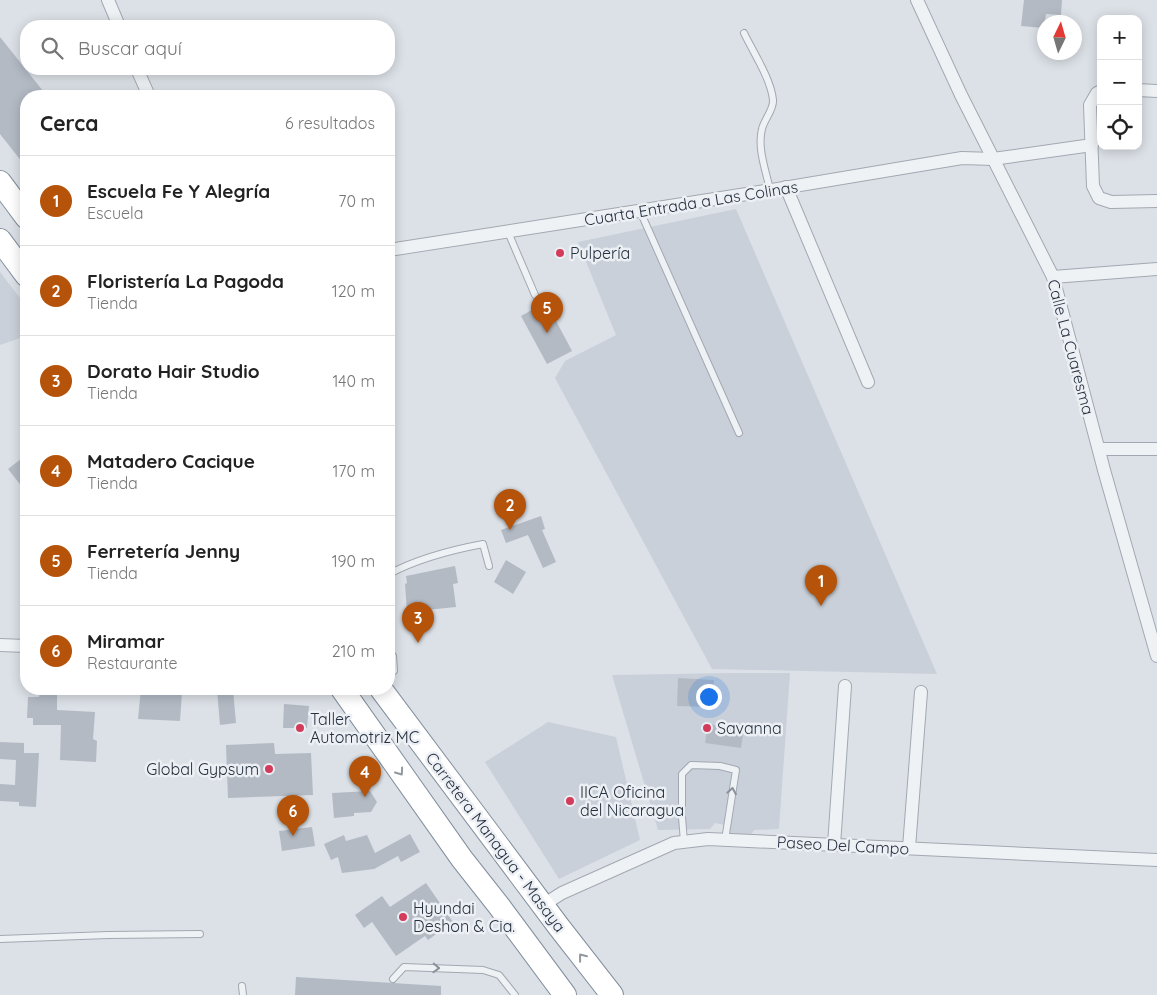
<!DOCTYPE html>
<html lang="es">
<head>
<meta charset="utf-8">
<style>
  :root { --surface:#fff; --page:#f2f2f2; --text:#222; --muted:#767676; --line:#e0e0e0; --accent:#b45309 }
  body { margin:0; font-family:Quicksand,sans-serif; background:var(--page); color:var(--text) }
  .controls { position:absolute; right:15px; top:15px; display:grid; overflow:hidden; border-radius:10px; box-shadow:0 2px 12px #0003 }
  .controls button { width:45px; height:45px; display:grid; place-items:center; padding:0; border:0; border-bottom:1px solid var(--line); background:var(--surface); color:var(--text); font:25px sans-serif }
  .compass { position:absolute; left:1037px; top:15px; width:45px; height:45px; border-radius:50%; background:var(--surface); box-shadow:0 2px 12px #0003; rotate:5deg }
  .you { position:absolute; left:708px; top:696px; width:18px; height:18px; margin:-12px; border:4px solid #fff; border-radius:50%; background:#1a73e8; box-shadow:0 0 0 8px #1a73e833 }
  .badge { display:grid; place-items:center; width:32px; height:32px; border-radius:50%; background:var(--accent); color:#fff; font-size:16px; font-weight:700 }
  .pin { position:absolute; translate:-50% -41px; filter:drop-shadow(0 1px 2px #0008) }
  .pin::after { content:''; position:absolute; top:26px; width:18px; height:15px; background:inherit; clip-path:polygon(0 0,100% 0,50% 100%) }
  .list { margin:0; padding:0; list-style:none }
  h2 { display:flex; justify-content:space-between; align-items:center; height:65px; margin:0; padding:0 20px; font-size:21px }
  h2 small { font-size:16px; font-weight:400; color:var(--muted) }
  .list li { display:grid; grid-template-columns:32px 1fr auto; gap:15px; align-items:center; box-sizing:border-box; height:90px; padding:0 20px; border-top:1px solid var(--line) }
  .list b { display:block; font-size:19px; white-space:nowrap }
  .list p { margin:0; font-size:16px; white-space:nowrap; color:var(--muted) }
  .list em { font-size:16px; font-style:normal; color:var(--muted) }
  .icon { flex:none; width:28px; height:28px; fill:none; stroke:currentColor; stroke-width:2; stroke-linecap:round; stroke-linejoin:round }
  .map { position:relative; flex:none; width:1157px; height:995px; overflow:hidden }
  .search { position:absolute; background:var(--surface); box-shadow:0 2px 12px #0003; left:20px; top:20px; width:375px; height:55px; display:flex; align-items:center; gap:12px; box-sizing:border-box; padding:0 18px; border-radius:20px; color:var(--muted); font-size:19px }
  .panel { position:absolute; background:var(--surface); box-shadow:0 2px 12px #0003; left:20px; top:90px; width:375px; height:605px; border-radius:20px }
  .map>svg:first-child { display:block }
  .built { fill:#cad0d9 }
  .building { fill:#b3bac4 }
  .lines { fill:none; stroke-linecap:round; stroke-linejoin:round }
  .lane-casing { stroke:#a2a8b1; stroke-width:8 }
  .street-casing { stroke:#a2a8b1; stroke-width:14 }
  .highway-casing { stroke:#838f9e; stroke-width:24 }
  .lane { stroke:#eff2f5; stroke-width:6 }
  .street { stroke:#eff2f5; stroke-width:12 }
  .highway { stroke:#fff; stroke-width:22 }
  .oneway { stroke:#92989e }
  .oneway2 { stroke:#8a919a }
  .poi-dot { fill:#d23c5a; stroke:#ecf0f5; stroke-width:2 }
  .labels { text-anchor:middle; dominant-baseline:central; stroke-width:5; stroke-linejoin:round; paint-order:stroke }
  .street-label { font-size:16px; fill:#26303e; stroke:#ecf0f5 }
  .poi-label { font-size:16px; fill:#26303e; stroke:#ecf0f5; text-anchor:start }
</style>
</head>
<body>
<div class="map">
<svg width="1157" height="995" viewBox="0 0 1157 995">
  <rect width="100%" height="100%" fill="#dce1e7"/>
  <g class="built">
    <path d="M736,209l201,465 -225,-5 -157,-291 10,-17 51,-26 -38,-93z"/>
    <path d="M0,272l26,34v30l-26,9z"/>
    <path d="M733,673h57l-11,156 -25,1 -3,5 -14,1 -7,-3 -5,-8 -10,-2 -5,6 -52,1 -46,-155z"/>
    <path d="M548,722l68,15 24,103 -81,39 -74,-117z"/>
  </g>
  <g class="building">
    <path d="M1024,0h38l-1,15 -15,-1 -2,14 -23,-2z"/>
    <path d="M0,37l47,59h-21v71l-26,-33z"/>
    <path d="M546,302l26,49 -25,13 -26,-48z"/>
    <path d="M26,455v37l-18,-23z"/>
    <path d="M541,516l4,13 -3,1 14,32 -13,6 -15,-33 -22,8 -5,-13z"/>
    <path d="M506,560l20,12 -13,22 -19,-12z"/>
    <path d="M455,566l3,17 -5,1 3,23 -49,5 -2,-28 2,-1 -1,-7z"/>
    <path d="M678,678l36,2 -2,27 -35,-1z"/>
    <path d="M41,689h16v21l38,2 -2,27 4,2 -1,21 -36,-2 1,-35h-28v-7h-6l1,-21h11z"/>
    <path d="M141,689l41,3 -2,29 -42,-2z"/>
    <path d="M217,689h16l3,34 -16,2z"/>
    <path d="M284,704l25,2 -2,22h-24z"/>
    <path d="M708,724l36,5 -3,19 -36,-5z"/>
    <path d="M0,742l24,1v10h15l-3,54 -17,-1v-4l-19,-1v-17l15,1 1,-25 -16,-1z"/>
    <path d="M274,743l1,11 36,-1 2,42 -85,3 -2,-53z"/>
    <path d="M370,791l7,11 -6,10 -17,1v3l-20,2 -2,-25z"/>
    <path d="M312,827l3,19 -33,5 -3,-20z"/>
    <path d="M410,834l10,18 -19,10 -3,-6 -24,13 -32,4 -4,-16 -7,3 -7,-16 20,-9 2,6 21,-6 8,18z"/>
    <path d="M426,883l27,39 -25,18 -3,-4 -29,20 -24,-34 -8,6 -9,-13 27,-19 8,11z"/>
    <path d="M296,977l145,9v9h-146z"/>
  </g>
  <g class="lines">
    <defs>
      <g id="lane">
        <path d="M744,33c9,19 27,46 29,67 1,9 -9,20 -11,29 -5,19 4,42 8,61"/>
        <path d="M16,197l10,-7"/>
        <path d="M640,211l99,222"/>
        <path d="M508,232l27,63"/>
        <path d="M389,574c28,-15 62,-24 94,-30l6,22"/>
        <path d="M389,651l4,5 1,15 -5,4"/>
        <path d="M684,842l-2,-25v-43l9,-9 29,1 16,4 -11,70"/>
        <path d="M0,939l108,-4 92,-1"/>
        <path d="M393,979l11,-12 79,3 16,5 16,20"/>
        <path d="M242,986l1,9"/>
      </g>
      <g id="street">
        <path d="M108,0l11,26"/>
        <path d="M917,0l44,95 92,182 51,193 53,186"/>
        <path d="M137,69l12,27"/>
        <path d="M1138,90l19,1"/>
        <path d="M1101,91l-4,2 -7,12 3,81 6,12 12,4 46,-1"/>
        <path d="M786,187l82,195"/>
        <path d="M389,250l364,-57 209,-35 31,1 99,-14"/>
        <path d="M1053,277l104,-8"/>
        <path d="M1099,449h58"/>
        <path d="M0,645l26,1"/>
        <path d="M834,845l11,-159"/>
        <path d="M909,848l12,-156"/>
        <path d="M543,905l19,-12 112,-50 34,-4 449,21"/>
      </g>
      <g id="highway">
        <path d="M0,182l26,35"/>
        <path d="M0,240l26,35"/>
        <path d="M342,689l120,170 37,47 66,89"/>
        <path d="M381,689l178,238 53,68"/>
      </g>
    </defs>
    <use href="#lane" class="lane-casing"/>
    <use href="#street" class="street-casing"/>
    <use href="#highway" class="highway-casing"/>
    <use href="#lane" class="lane"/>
    <use href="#street" class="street"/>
    <use href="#highway" class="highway"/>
  </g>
  <defs><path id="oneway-chevron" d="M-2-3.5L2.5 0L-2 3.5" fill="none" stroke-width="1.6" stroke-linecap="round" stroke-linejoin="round" transform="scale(1.25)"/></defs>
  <g class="oneway">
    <use href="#oneway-chevron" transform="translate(400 772) rotate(55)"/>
    <use href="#oneway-chevron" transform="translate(582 957) rotate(-128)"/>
  </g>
  <g class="oneway2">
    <use href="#oneway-chevron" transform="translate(732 791) rotate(-80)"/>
    <use href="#oneway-chevron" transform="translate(436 968) rotate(2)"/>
  </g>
  <g class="poi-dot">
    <circle cx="560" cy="253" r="5"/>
    <circle cx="300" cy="728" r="5"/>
    <circle cx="707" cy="728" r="5"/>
    <circle cx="269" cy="769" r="5"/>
    <circle cx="570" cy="801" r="5"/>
    <circle cx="403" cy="917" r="5"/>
  </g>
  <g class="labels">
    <g class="street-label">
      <text transform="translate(691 203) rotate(-9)">Cuarta Entrada a Las Colinas</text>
      <text transform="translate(1071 347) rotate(75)">Calle La Cuaresma</text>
      <text transform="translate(496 842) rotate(53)">Carretera Managua - Masaya</text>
      <text transform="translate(843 845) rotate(3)">Paseo Del Campo</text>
    </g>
    <g class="poi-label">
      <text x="570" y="253">Pulpería</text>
      <text x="310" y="719">Taller<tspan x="310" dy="18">Automotriz MC</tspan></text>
      <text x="717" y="728">Savanna</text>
      <text x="259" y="769" text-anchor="end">Global Gypsum</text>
      <text x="580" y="792">IICA Oficina<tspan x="580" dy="18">del Nicaragua</tspan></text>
      <text x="413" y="908">Hyundai<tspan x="413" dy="18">Deshon &amp; Cia.</tspan></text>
    </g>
  </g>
</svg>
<div class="controls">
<button>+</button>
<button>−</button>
<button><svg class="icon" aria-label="locate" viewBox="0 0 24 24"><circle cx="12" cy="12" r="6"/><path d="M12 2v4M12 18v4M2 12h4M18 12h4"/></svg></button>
</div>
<svg class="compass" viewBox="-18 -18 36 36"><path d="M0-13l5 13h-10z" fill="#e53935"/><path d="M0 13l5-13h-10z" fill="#767676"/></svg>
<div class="you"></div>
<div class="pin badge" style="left:821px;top:606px">1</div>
<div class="pin badge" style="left:510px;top:530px">2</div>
<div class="pin badge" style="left:418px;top:643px">3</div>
<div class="pin badge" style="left:365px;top:797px">4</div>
<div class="pin badge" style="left:547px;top:333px">5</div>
<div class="pin badge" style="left:293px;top:836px">6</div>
<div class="search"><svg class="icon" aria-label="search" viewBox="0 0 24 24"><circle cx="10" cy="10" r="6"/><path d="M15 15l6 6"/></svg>Buscar aquí</div>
<section class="panel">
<h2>Cerca<small>6 resultados</small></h2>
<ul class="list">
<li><span class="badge">1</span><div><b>Escuela Fe Y Alegría</b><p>Escuela</p></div><em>70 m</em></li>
<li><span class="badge">2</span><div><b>Floristería La Pagoda</b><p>Tienda</p></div><em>120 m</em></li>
<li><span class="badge">3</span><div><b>Dorato Hair Studio</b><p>Tienda</p></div><em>140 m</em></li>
<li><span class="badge">4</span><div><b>Matadero Cacique</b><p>Tienda</p></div><em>170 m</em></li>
<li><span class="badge">5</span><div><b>Ferretería Jenny</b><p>Tienda</p></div><em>190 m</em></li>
<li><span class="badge">6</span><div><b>Miramar</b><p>Restaurante</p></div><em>210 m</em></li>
</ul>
</section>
</div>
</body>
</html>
